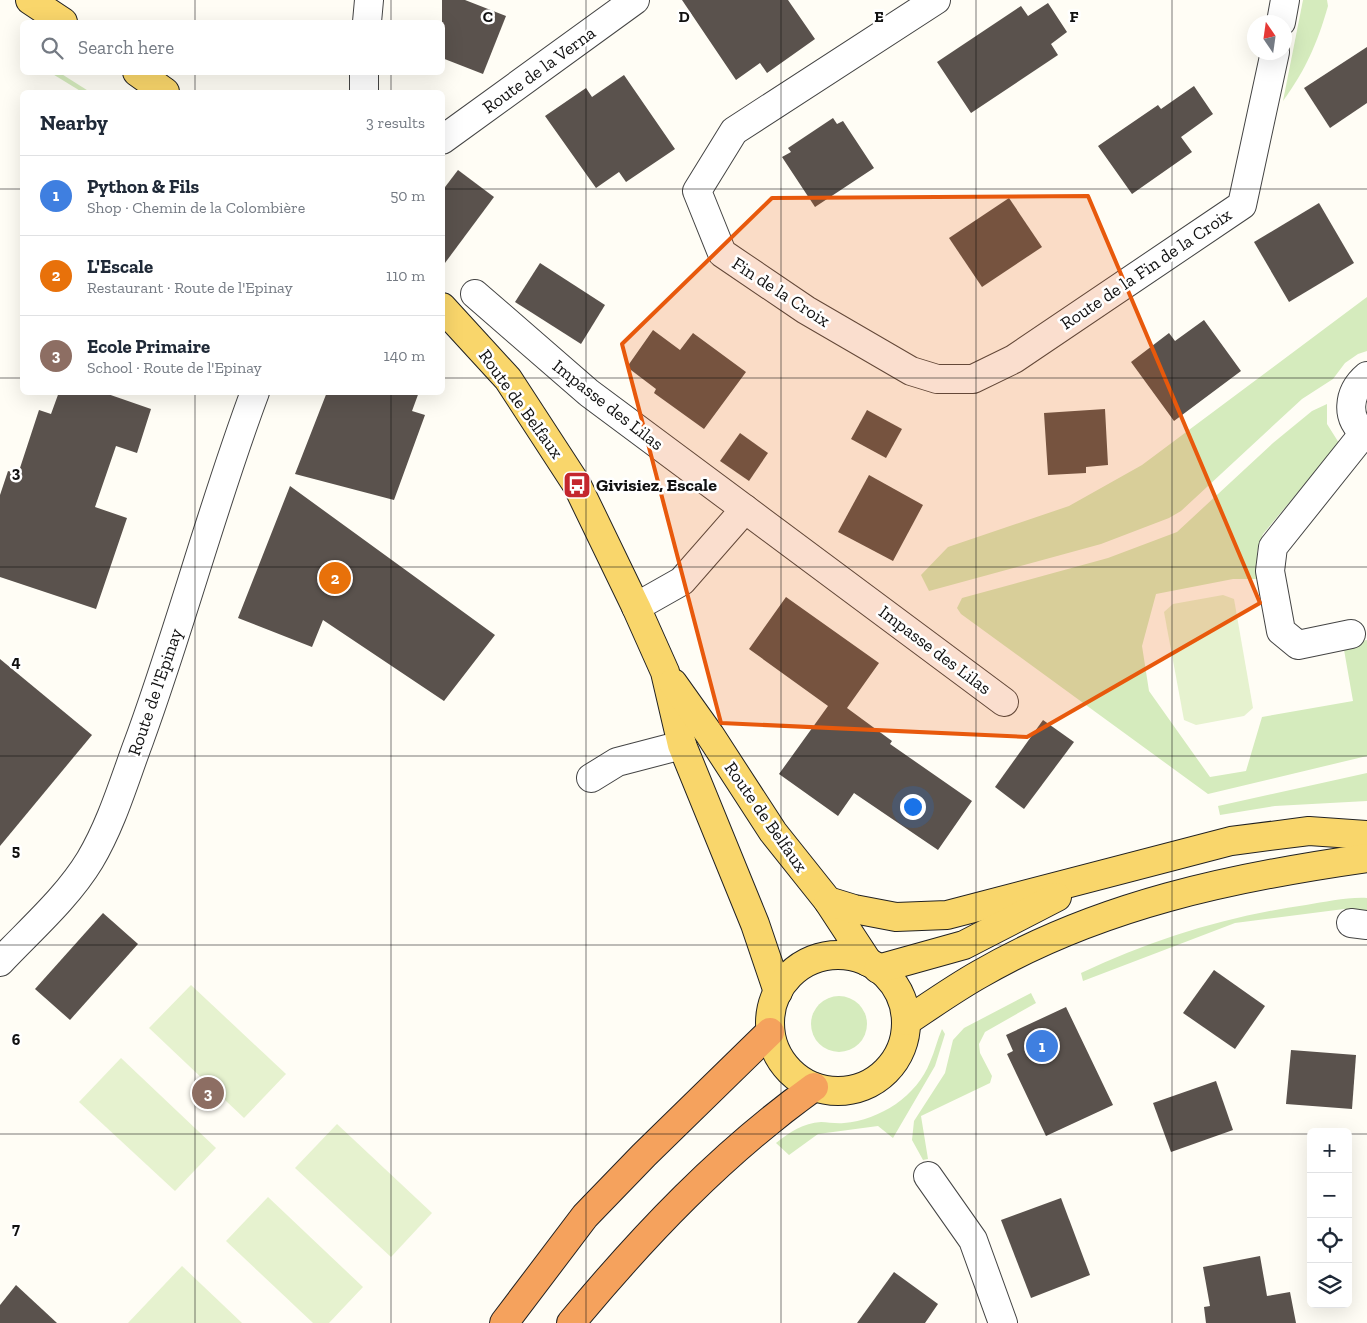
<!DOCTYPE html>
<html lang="en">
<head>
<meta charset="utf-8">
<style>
  :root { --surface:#fff; --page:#f6f6f7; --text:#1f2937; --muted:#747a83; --line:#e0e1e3; --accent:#2563eb }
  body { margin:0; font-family:"Zilla Slab",serif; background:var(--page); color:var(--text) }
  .controls { position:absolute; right:15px; bottom:15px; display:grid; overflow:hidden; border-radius:8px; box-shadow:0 5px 20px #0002 }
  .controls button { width:45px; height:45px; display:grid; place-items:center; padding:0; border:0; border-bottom:1px solid var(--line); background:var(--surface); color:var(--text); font:25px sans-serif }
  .compass { position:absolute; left:1247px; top:15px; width:45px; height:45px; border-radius:50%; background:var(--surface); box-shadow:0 5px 20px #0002; rotate:347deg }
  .you { position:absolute; left:912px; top:806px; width:18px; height:18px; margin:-12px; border:4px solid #fff; border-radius:50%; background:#1a73e8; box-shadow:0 0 0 8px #1a73e833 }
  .badge { display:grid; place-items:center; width:32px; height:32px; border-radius:50%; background:var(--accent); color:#fff; font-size:16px; font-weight:700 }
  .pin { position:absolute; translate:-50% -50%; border:2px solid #fff; box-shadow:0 1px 5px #0006 }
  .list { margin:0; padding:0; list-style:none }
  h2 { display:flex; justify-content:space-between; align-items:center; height:65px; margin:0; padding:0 20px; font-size:21px }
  h2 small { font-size:16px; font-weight:400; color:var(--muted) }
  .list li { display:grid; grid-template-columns:32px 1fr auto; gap:15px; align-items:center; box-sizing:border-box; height:80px; padding:0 20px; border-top:1px solid var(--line) }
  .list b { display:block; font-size:19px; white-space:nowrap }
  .list p { margin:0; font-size:16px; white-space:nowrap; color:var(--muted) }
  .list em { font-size:16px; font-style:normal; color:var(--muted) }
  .icon { flex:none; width:28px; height:28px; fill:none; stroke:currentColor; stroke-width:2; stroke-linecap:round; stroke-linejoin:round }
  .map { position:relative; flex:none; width:1367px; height:1323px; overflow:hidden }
  .search { position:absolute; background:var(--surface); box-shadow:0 5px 20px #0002; left:20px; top:20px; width:425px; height:55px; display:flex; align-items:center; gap:12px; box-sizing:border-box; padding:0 18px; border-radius:8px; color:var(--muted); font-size:19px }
  .panel { position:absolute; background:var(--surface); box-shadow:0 5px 20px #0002; left:20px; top:90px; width:425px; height:305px; border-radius:8px }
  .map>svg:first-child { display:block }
  .green { fill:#d5ebbd }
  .pitch { fill:#e6f2cf }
  .building { fill:#5a524d }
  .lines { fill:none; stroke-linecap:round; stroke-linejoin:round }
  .minor-casing { stroke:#444; stroke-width:30 }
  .major-casing { stroke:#222; stroke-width:30 }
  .highway-casing { stroke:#222; stroke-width:30 }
  .minor { stroke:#fff; stroke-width:28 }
  .major { stroke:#f9d66b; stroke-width:28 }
  .highway { stroke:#f5a25d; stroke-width:28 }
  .marked { fill:#e8590c; fill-opacity:0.2; stroke:#e8590c; stroke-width:4; stroke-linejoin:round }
  .grid { fill:none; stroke:#111; stroke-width:1; stroke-opacity:0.55 }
  .labels { text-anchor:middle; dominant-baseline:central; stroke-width:5; stroke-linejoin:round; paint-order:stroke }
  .street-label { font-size:18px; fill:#111; stroke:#fff }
  .poi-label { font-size:18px; font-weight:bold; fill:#111; stroke:#fff; text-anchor:start }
  .grid-label { font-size:16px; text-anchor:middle; font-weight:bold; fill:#111; stroke:#fff; stroke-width:5; stroke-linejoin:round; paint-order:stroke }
</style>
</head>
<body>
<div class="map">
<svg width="1367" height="1323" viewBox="0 0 1367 1323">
  <rect width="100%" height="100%" fill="#fffdf5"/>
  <g class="green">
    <path d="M1303,0h24l1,6c-11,38 -22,63 -45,95z"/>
    <path d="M51,73h9l30,19h-8z"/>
    <path d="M1367,297v54l-9,3 -13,9 -12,16 -31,20 -121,112 -12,7 -68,26 -172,47 -8,-16 27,-28 121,-41 73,-41z"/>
    <path d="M1327,404v20l12,19 -76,91 -6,18 1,27h-25l-77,15 -14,52 7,45 61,86 36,-6 16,-54 91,-16 -10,-57 24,-4v116l-159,38 -247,-180 -4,-6 5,-10 146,-40 69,-26 96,-89 39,-32z"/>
    <path d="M1367,773v28l-92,5 -55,9 -2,-9z"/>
    <path d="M1367,898v15l-23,-4 -109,14 -152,58 -2,-8c72,-34 146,-57 225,-68 20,-3 41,-8 61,-7z"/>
    <path d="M1031,993l5,10 -51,29 -6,12 1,9 12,23 -2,7 -69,33 7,43 -5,1 -11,-20 2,-19 31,-48 8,-33 11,-12z"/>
    <circle cx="839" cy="1024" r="28"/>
    <path d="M942,1029l3,5 -10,32 -42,72 -15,-12 -60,8 -29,21 -13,-12c14,-11 27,-20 45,-21 7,0 15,2 23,1 36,-3 73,-27 86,-61 5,-11 7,-22 12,-33z"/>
  </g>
  <g class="pitch">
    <path d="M1223,595l11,4 19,109 -9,8 -48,9 -12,-5 -20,-108 9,-8z"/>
    <path d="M191,985l95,89 -42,44 -95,-90z"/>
    <path d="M121,1058l95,90 -41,43 -96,-89z"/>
    <path d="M337,1124l95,89 -41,44 -96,-89z"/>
    <path d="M268,1197l95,90 -34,36h-16l-87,-82z"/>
    <path d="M182,1266l60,57h-114z"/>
  </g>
  <g class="building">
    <path d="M442,0h23l41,16 -23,58 -41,-16z"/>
    <path d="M682,0h106l27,39 -48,34 -7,-10 -24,17z"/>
    <path d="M1048,3l19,29 -16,12 7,11 -87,58 -34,-51 84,-56 7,10z"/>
    <path d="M1367,47v56l-37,25 -26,-40z"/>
    <path d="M624,75l51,74 -49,33 -7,-10 -23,16 -51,-72 41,-28 6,9z"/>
    <path d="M1194,86l19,28 -32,23 11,15 -60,42 -34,-48 60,-41 3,4z"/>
    <path d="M833,118l4,6 6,-3 31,47 -59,39 -33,-50 9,-5 -3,-4z"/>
    <path d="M458,170l36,27 -52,70v-76z"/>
    <path d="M1009,198l33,49 -60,40 -33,-49z"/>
    <path d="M1319,203l35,60 -65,39 -35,-60z"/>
    <path d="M540,263l65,42 -24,39 -66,-42z"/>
    <path d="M1204,320l37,51 -67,50 -43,-59 38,-29 6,8z"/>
    <path d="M653,330l27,20 13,-17 53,39 -42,57 -50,-36 2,-4 -29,-22z"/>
    <path d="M59,392h43l49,17 -14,44 -21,-7 -21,61 32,11 -31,91 -96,-32v-82l8,-24 10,3 21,-64 12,4z"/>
    <path d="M327,392h92l-7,19 13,4 -31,85 -99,-26z"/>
    <path d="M1105,409l3,56 -22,2v6l-38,2 -4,-62z"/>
    <path d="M867,410l35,19 -16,29 -35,-19z"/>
    <path d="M740,433l28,20 -19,28 -29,-20z"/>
    <path d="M869,475l54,30 -30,56 -55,-29z"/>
    <path d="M290,486l205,149 -51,66 -121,-81 -11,27 -74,-29z"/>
    <path d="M786,597l93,66 -32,45 45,33 -2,3 82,57 -34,49 -84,-57 -16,23 -59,-42 49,-68 -79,-57z"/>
    <path d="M0,659l92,76 -92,111z"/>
    <path d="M1043,720l31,22 -50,67 -29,-22z"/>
    <path d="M103,913l35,31 -68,76 -35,-31z"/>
    <path d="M1214,970l51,36 -30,43 -52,-36z"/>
    <path d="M1066,1007l47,98 -67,31 -39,-82 6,-3 -7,-16z"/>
    <path d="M1291,1050l65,5 -4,54 -66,-5z"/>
    <path d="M1216,1081l17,49 -62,22 -18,-49z"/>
    <path d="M1061,1198l29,77 -59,23 -30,-78z"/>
    <path d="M1260,1256l7,40 23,-4 6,31h-90l-2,-16 6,-1 -7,-39z"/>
    <path d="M894,1272l44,32 -13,19h-68z"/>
    <path d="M16,1285l41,38h-57v-18z"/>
  </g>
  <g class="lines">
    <defs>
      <g id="minor">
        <path d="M936,0l-202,131 -37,60 25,62 84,57 105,61 26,8h36l41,-20 228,-154 33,-153"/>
        <path d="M367,22l2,-22"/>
        <path d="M1281,22l4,-22"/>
        <path d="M364,72v20"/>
        <path d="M442,140l193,-140"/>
        <path d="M475,294l114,99 415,309"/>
        <path d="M1367,376c-19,16 -23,44 0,59"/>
        <path d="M636,607l46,-26 63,-72"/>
        <path d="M1351,634l-53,11 -17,-14 -11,-60 3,-24 91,-114"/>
        <path d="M591,778l26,-16 65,-17"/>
        <path d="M1351,923l16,2"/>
        <path d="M0,962c30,-32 67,-64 90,-102 22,-37 34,-79 49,-119 42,-115 73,-234 116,-349"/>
        <path d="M928,1176l45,64 30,83"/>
      </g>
      <g id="major">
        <path d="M30,0l33,22"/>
        <path d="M137,72l28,20"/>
        <path d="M442,307l66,72 69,106 59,122 29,65 17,73 73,179 23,68"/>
        <path d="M673,683l37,52 63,97 55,69 40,61"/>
        <path d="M828,901l26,8 42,8 51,-2 284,-74 78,-10 58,4"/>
        <circle cx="838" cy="1023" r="68"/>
        <path d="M878,969l86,-24 93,-48"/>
        <path d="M907,1021c24,-16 48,-33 73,-47 119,-69 253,-97 387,-116"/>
      </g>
      <g id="highway">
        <path d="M504,1323l81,-107 59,-61 126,-123"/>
        <path d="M571,1323c73,-88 150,-169 243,-236"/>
      </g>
    </defs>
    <use href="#minor" class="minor-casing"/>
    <use href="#major" class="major-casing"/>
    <use href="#highway" class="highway-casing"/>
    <use href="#minor" class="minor"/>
    <use href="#major" class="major"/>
    <use href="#highway" class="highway"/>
  </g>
  <path class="marked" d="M1088,196l172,407 -233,134 -306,-14 -99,-379 150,-146z"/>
  <path class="grid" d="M195,0v22M391,0v22M586,0v1323M781,0v1323M976,0v1323M1172,0v1323M195,72v20M391,72v20M0,189h22M442,189h925M0,378h22M442,378h925M195,392v931M391,392v931M0,567h1367M0,756h1367M0,945h1367M0,1134h1311M1348,1134h19"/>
  <defs>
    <symbol id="bus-square" viewBox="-11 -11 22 22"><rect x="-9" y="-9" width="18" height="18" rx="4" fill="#c4262e" stroke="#fff"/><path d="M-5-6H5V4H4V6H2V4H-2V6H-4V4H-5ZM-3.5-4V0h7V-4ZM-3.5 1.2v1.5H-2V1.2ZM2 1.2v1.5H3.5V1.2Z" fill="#fff"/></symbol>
  </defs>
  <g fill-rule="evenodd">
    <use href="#bus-square" x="561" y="469" width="32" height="32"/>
  </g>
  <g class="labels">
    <g class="street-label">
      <text transform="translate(539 70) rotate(-36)">Route de la Verna</text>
      <text transform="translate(1146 269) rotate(-34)">Route de la Fin de la Croix</text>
      <text transform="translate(781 292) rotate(33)">Fin de la Croix</text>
      <text transform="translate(521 404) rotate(54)">Route de Belfaux</text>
      <text transform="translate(608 405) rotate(38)">Impasse des Lilas</text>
      <text transform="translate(935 650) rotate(37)">Impasse des Lilas</text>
      <text transform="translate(155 692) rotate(-71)">Route de l'Epinay</text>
      <text transform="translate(766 817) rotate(55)">Route de Belfaux</text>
    </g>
    <g class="poi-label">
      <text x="596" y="485">Givisiez, Escale</text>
    </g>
  </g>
  <g class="grid-label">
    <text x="488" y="22">C</text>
    <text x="684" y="22">D</text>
    <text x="879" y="22">E</text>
    <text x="1074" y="22">F</text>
    <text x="16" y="478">3</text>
    <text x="16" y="667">4</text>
    <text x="16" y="856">5</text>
    <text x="16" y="1045">6</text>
    <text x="16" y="1234">7</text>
  </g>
</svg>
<div class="controls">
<button>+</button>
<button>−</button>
<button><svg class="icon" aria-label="locate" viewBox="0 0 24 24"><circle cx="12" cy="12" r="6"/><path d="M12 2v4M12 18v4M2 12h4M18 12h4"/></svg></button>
<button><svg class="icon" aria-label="layers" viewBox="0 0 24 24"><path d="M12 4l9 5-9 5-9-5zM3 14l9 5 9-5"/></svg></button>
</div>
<svg class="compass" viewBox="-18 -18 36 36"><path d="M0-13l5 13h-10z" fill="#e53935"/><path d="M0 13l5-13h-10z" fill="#747a83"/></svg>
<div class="you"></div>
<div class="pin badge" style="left:1042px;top:1046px;background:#3f7fe0">1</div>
<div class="pin badge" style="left:335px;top:578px;background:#e8710a">2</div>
<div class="pin badge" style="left:208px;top:1093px;background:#8d6e63">3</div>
<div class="search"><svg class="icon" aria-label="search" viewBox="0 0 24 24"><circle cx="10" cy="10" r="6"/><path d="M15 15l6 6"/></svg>Search here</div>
<section class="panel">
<h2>Nearby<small>3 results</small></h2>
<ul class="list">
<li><span class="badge" style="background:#3f7fe0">1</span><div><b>Python &amp; Fils</b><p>Shop · Chemin de la Colombière</p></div><em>50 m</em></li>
<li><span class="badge" style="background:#e8710a">2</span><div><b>L'Escale</b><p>Restaurant · Route de l'Epinay</p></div><em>110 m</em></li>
<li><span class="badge" style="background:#8d6e63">3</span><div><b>Ecole Primaire</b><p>School · Route de l'Epinay</p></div><em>140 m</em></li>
</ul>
</section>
</div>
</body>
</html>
